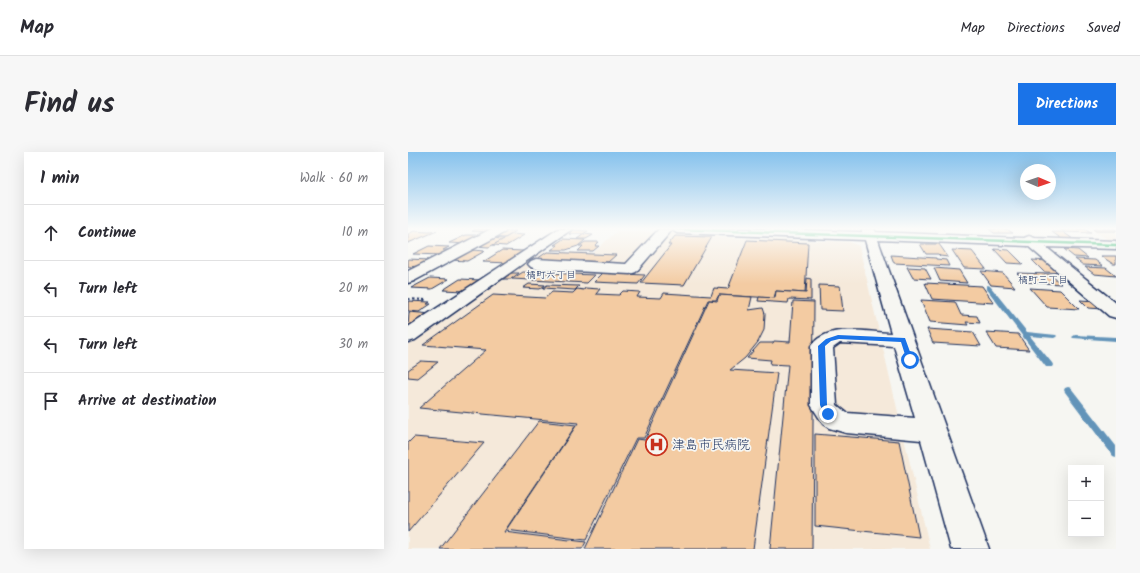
<!DOCTYPE html>
<html lang="en">
<head>
<meta charset="utf-8">
<style>
  :root { --surface:#fff; --page:#f7f7f7; --text:#2b2b33; --muted:#7c7c81; --line:#e1e1e2; --accent:#1a73e8 }
  body { margin:0; font-family:Kalam,"Klee One",sans-serif; background:var(--page); color:var(--text) }
  .controls { position:absolute; right:12px; bottom:12px; display:grid; overflow:hidden; border-radius:0px; box-shadow:0 4px 16px #0002 }
  .controls button { width:36px; height:36px; display:grid; place-items:center; padding:0; border:0; border-bottom:1px solid var(--line); background:var(--surface); color:var(--text); font:20px sans-serif }
  .compass { position:absolute; left:612px; top:12px; width:36px; height:36px; border-radius:50%; background:var(--surface); box-shadow:0 4px 16px #0002; rotate:92deg }
  .stop { position:absolute; width:12px; height:12px; margin:-9px; border:3px solid #1a73e8; border-radius:50%; background:#fff }
  .stop.end { background:#1a73e8; border-color:#fff; box-shadow:0 1px 4px #0008 }
  .list { margin:0; padding:0; list-style:none }
  h2 { display:flex; justify-content:space-between; align-items:center; height:52px; margin:0; padding:0 16px; font-size:17px }
  h2 small { font-size:13px; font-weight:400; color:var(--muted) }
  .list li { display:grid; grid-template-columns:26px 1fr auto; gap:12px; align-items:center; box-sizing:border-box; height:56px; padding:0 16px; border-top:1px solid var(--line) }
  .list b { display:block; font-size:15px; white-space:nowrap }
  .list em { font-size:13px; font-style:normal; color:var(--muted) }
  .icon { flex:none; width:22px; height:22px; fill:none; stroke:currentColor; stroke-width:2; stroke-linecap:round; stroke-linejoin:round }
  .map { position:relative; flex:none; width:708px; height:397px; overflow:hidden; border-radius:0px }
  header { display:flex; align-items:center; gap:24px; box-sizing:border-box; height:56px; padding:0 20px; background:var(--surface); border-bottom:1px solid var(--line) }
  header strong { font-size:19px }
  nav { display:flex; gap:22px; margin-inline-start:auto; font-size:14px }
  .intro { display:flex; align-items:center; justify-content:space-between; box-sizing:border-box; height:96px; padding:0 24px }
  h1 { margin:0; font-size:28px }
  .button { padding:10px 18px; border-radius:0px; background:var(--accent); color:#fff; font-size:14px; font-weight:700 }
  main { display:flex; gap:24px; padding:0 24px }
  aside { flex:1; background:var(--surface); border-radius:0px; box-shadow:0 4px 16px #0002 }
  .map>svg:first-child { display:block }
  .built { fill:#f5e9da }
  .lines { fill:none; stroke-linecap:round; stroke-linejoin:round }
  .stream { fill:#6394b9; fill-rule:evenodd }
  .building { fill:#f3cba2; stroke:#1b2f5e }
  .minor-casing { stroke:#1b2f5e; stroke-width:3 }
  .path { stroke:#1b2f5e; stroke-width:2; stroke-dasharray:2.5 2.5; stroke-linecap:butt }
  .minor { fill:#f6f6f2; fill-rule:evenodd }
  .bus-1-casing { stroke:#f6f6f2; stroke-width:4.5 }
  .bus-1 { stroke:#00a651; stroke-width:2.5 }
  .route { fill:#1a73e8 }
  .labels { text-anchor:middle; dominant-baseline:central; stroke-width:3.5; stroke-linejoin:round; paint-order:stroke }
  .far-neighbourhood-label { font-size:10px; fill:#1b2f5e; stroke:#f6f6f2 }
  .near-poi-label { font-size:13px; fill:#1b2f5e; stroke:#f6f6f2; text-anchor:start }
</style>
</head>
<body>
<header>
<strong>Map</strong>
<nav><a>Map</a><a>Directions</a><a>Saved</a></nav>
</header>
<div class="intro"><h1>Find us</h1><a class="button">Directions</a></div>
<main>
<aside>
<h2>1 min<small>Walk · 60 m</small></h2>
<ul class="list">
<li><svg class="icon" aria-label="ahead" viewBox="0 0 24 24"><path d="M12 20V5M6 11l6-6 6 6"/></svg><div><b>Continue</b></div><em>10 m</em></li>
<li><svg class="icon" aria-label="left" viewBox="0 0 24 24"><path d="M17 20v-9H6M10 6l-5 5 5 5"/></svg><div><b>Turn left</b></div><em>20 m</em></li>
<li><svg class="icon" aria-label="left" viewBox="0 0 24 24"><path d="M17 20v-9H6M10 6l-5 5 5 5"/></svg><div><b>Turn left</b></div><em>30 m</em></li>
<li><svg class="icon" aria-label="arrive" viewBox="0 0 24 24"><path d="M6 21V4h12l-3 4 3 4H6"/></svg><div><b>Arrive at destination</b></div></li>
</ul>
</aside>
<div class="map">
<svg width="708" height="397" viewBox="0 0 708 397">
  <rect width="100%" height="100%" fill="#f6f6f2"/>
  <filter id="ink" filterUnits="userSpaceOnUse"><feTurbulence type="fractalNoise" baseFrequency=".025" numOctaves="2"/><feDisplacementMap in="SourceGraphic" scale="8" xChannelSelector="R" yChannelSelector="G"/><feConvolveMatrix kernelMatrix="1 2 1 2 8 2 1 2 1" color-interpolation-filters="sRGB"/></filter>
  <g filter="url(#ink)">
    <g class="built">
      <path d="M682,77h26v12h-6z"/>
      <path d="M210,78l97,4 3,1 -1,2 133,5 9,4 71,303h-522v-208l132,-90 53,2z"/>
    </g>
    <g class="lines">
      <g class="stream">
        <path d="M580,133l2,1 37,46 29,3 1,1 -1,1 -2,1 -24,-2 22,27 1,2 -1,2h-6l-60,-79v-2z"/>
        <path d="M667,183l41,2v4l-43,-3 -1,-1z"/>
        <path d="M660,235l3,1 45,58v11l-3,-1 -48,-64 -1,-2 1,-2z"/>
      </g>
    </g>
    <g class="building">
      <path d="M69,77h19l-6,3 -18,-1z"/>
      <path d="M581,77h18l6,4h-19z"/>
      <path d="M652,77h24l7,4 -26,-1z"/>
      <path d="M685,77h23v2h-20z"/>
      <path d="M166,78l14,1 -5,3h-14z"/>
      <path d="M6,79l15,1 8,-1 -29,12v-9z"/>
      <path d="M95,79h13l-11,7 -14,-1z"/>
      <path d="M644,80h11l10,7h-11z"/>
      <path d="M104,82l12,1 -18,11 -13,-1z"/>
      <path d="M176,82l9,1 -7,4h-9z"/>
      <path d="M58,83h17l-16,9 -18,-1z"/>
      <path d="M267,84l37,1 -28,48 -43,-2 30,-38h-3z"/>
      <path d="M83,86l13,1 -15,8 -14,-1z"/>
      <path d="M155,87l22,1 -7,6 -12,4h-15l7,-5h-4z"/>
      <path d="M339,88l61,3 -3,50 -29,-2 -2,7 -55,-3 -3,5h-8l-64,138h-8l-50,102 -80,-10 72,-107 -159,-15 67,-58 -63,-5 70,-50 52,3 7,-6 21,1 4,-4 7,1 1,-2 15,1 -4,5 23,1 4,-4 17,1 -3,5 24,1 3,-5 47,3 3,-8 14,1z"/>
      <path d="M177,90h14l-4,4h4l-6,5h-15l5,-5h-4z"/>
      <path d="M512,92h19l9,13 -8,-1 -2,-2h-12z"/>
      <path d="M21,94l20,1 -6,3h7l-8,5 -29,-1z"/>
      <path d="M586,97l15,1 14,14 -16,-1z"/>
      <path d="M656,97l14,1 10,8 -14,-1z"/>
      <path d="M65,98l12,1 -18,10 -16,-1z"/>
      <path d="M94,98l21,1 -9,6h6l-9,6 -28,-1z"/>
      <path d="M544,98l20,1 14,18 -22,-1z"/>
      <path d="M139,100l69,3 -8,7 -71,-3z"/>
      <path d="M483,103l45,3v1l10,1 3,6 -55,-3z"/>
      <path d="M693,104h15v8h-3z"/>
      <path d="M0,107l22,1 -12,6 -10,1z"/>
      <path d="M667,107l20,1 8,6 -20,-1z"/>
      <path d="M624,108l17,1 14,12 -19,-1z"/>
      <path d="M499,115l18,1 6,11 -18,-1z"/>
      <path d="M677,115l21,1 10,8 -22,-2z"/>
      <path d="M526,116l25,2 8,13 -27,-2z"/>
      <path d="M573,119l22,2 12,14 -24,-2z"/>
      <path d="M115,120l72,3 -8,8 -75,-4z"/>
      <path d="M102,121h9l-8,6h-9z"/>
      <path d="M195,121l42,2 -7,9 -44,-2z"/>
      <path d="M609,121l33,1 11,10 -35,-2z"/>
      <path d="M22,126l19,1 -17,10 -21,-1z"/>
      <path d="M399,126l4,1v21l-22,-1 -1,4 -30,-2 1,-4 16,1 1,-7 30,2z"/>
      <path d="M52,127l20,1 -16,11 -21,-1z"/>
      <path d="M517,131l57,3 12,17 -62,-4z"/>
      <path d="M121,132l16,1 -5,4 -17,-1z"/>
      <path d="M139,133l32,1 -4,4 -32,-2z"/>
      <path d="M411,133l21,1 3,25 -23,-1z"/>
      <path d="M622,136l30,2 19,19 -32,-2z"/>
      <path d="M311,143l33,2 -3,13 14,-2 2,6 -1,16 -6,12 -13,16 -15,12 47,3 -24,176h-168l52,-110 8,1 64,-140 8,1z"/>
      <path d="M513,148l34,2 6,13 16,1 3,7 -14,-1 2,3 -38,-3z"/>
      <path d="M672,148l14,1 9,8 -15,-1z"/>
      <path d="M0,149l22,1 -3,2h4l-12,8 -11,-1z"/>
      <path d="M385,149l21,1 -2,247h-42l18,-184 -18,-1 1,-4 -24,-2 13,-15h13l1,-2 16,1z"/>
      <path d="M1,160l23,2 -24,14z"/>
      <path d="M519,177l46,3 8,14 -48,-3z"/>
      <path d="M578,180l32,2 11,16 -33,-2z"/>
      <path d="M13,209l17,1 -20,16 -10,-1v-7z"/>
      <path d="M131,269l37,4 -72,107 82,10 -4,7h-142z"/>
      <path d="M407,282l84,7 20,96 -104,-11z"/>
      <path d="M6,285l70,6 -76,89v-89z"/>
    </g>
    <g class="lines">
      <defs>
        <g id="minor">
          <path d="M83,77h15l-1,3 -91,49 -6,2v-12z"/>
          <path d="M150,77h14l-157,111 -7,2v-15z"/>
          <path d="M251,77h115l88,3v-3h12l2,3 148,6 5,-2 6,2 81,3v8l-70,-2 70,56v15l-7,-2 -81,-70 -150,-6 111,309h-38l-30,-109 -75,-7 -17,-5 -6,-4 -12,-19v-59c16,-23 55,-14 80,-13l-26,-93 -188,-7 -5,-3 -36,42 -6,2 -94,-5 -5,-2 -3,-3 3,-3 5,-2 90,5zM432,191l54,3 21,72 -68,-5 -10,-8 -4,-57z"/>
        </g>
      </defs>
      <use href="#minor" class="minor-casing"/>
      <path class="path" d="M0,147l19,1"/>
      <use href="#minor" class="minor"/>
      <defs>
        <path id="bus-1" d="M269,77l439,16"/>
      </defs>
      <use href="#bus-1" class="bus-1-casing"/>
      <use href="#bus-1" class="bus-1"/>
    </g>
  </g>
  <linearGradient id="sky" x2="0" y2="1"><stop stop-color="#86c2ed"/><stop offset="0.58" stop-color="#fbfbf9"/><stop offset="1" stop-color="#fbfbf9" stop-opacity="0"/></linearGradient>
  <rect width="708" height="132" fill="url(#sky)"/>
  <path class="route" d="M430,183l67,3 8,22 -6,1 -6,-19 -62,-3 -8,2 -6,5 2,59 5,9 -4,3 -3,-1 -5,-11 -2,-59 8,-7z"/>
  <defs>
    <symbol id="hospital-ring" viewBox="-11 -11 22 22"><circle r="9.5" fill="#f6f6f2" stroke="#c8321e" stroke-width="1.5"/><path d="M-5-5h3v3.5h4V-5h3V5h-3V1.5h-4V5h-3Z" fill="#c8321e"/></symbol>
  </defs>
  <g fill-rule="evenodd">
    <use href="#hospital-ring" x="236" y="280" width="25" height="25"/>
  </g>
  <g class="labels">
    <g class="far-neighbourhood-label">
      <text x="143" y="123">橘町六丁目</text>
      <text x="635" y="128">橘町三丁目</text>
    </g>
    <g class="near-poi-label">
      <text x="264" y="293">津島市民病院</text>
    </g>
  </g>
</svg>
<div class="controls">
<button>+</button>
<button>−</button>
</div>
<svg class="compass" viewBox="-18 -18 36 36"><path d="M0-13l5 13h-10z" fill="#e53935"/><path d="M0 13l5-13h-10z" fill="#7c7c81"/></svg>
<div class="stop" style="left:502px;top:208px"></div>
<div class="stop end" style="left:420px;top:262px"></div>
</div>
</main>
</body>
</html>
